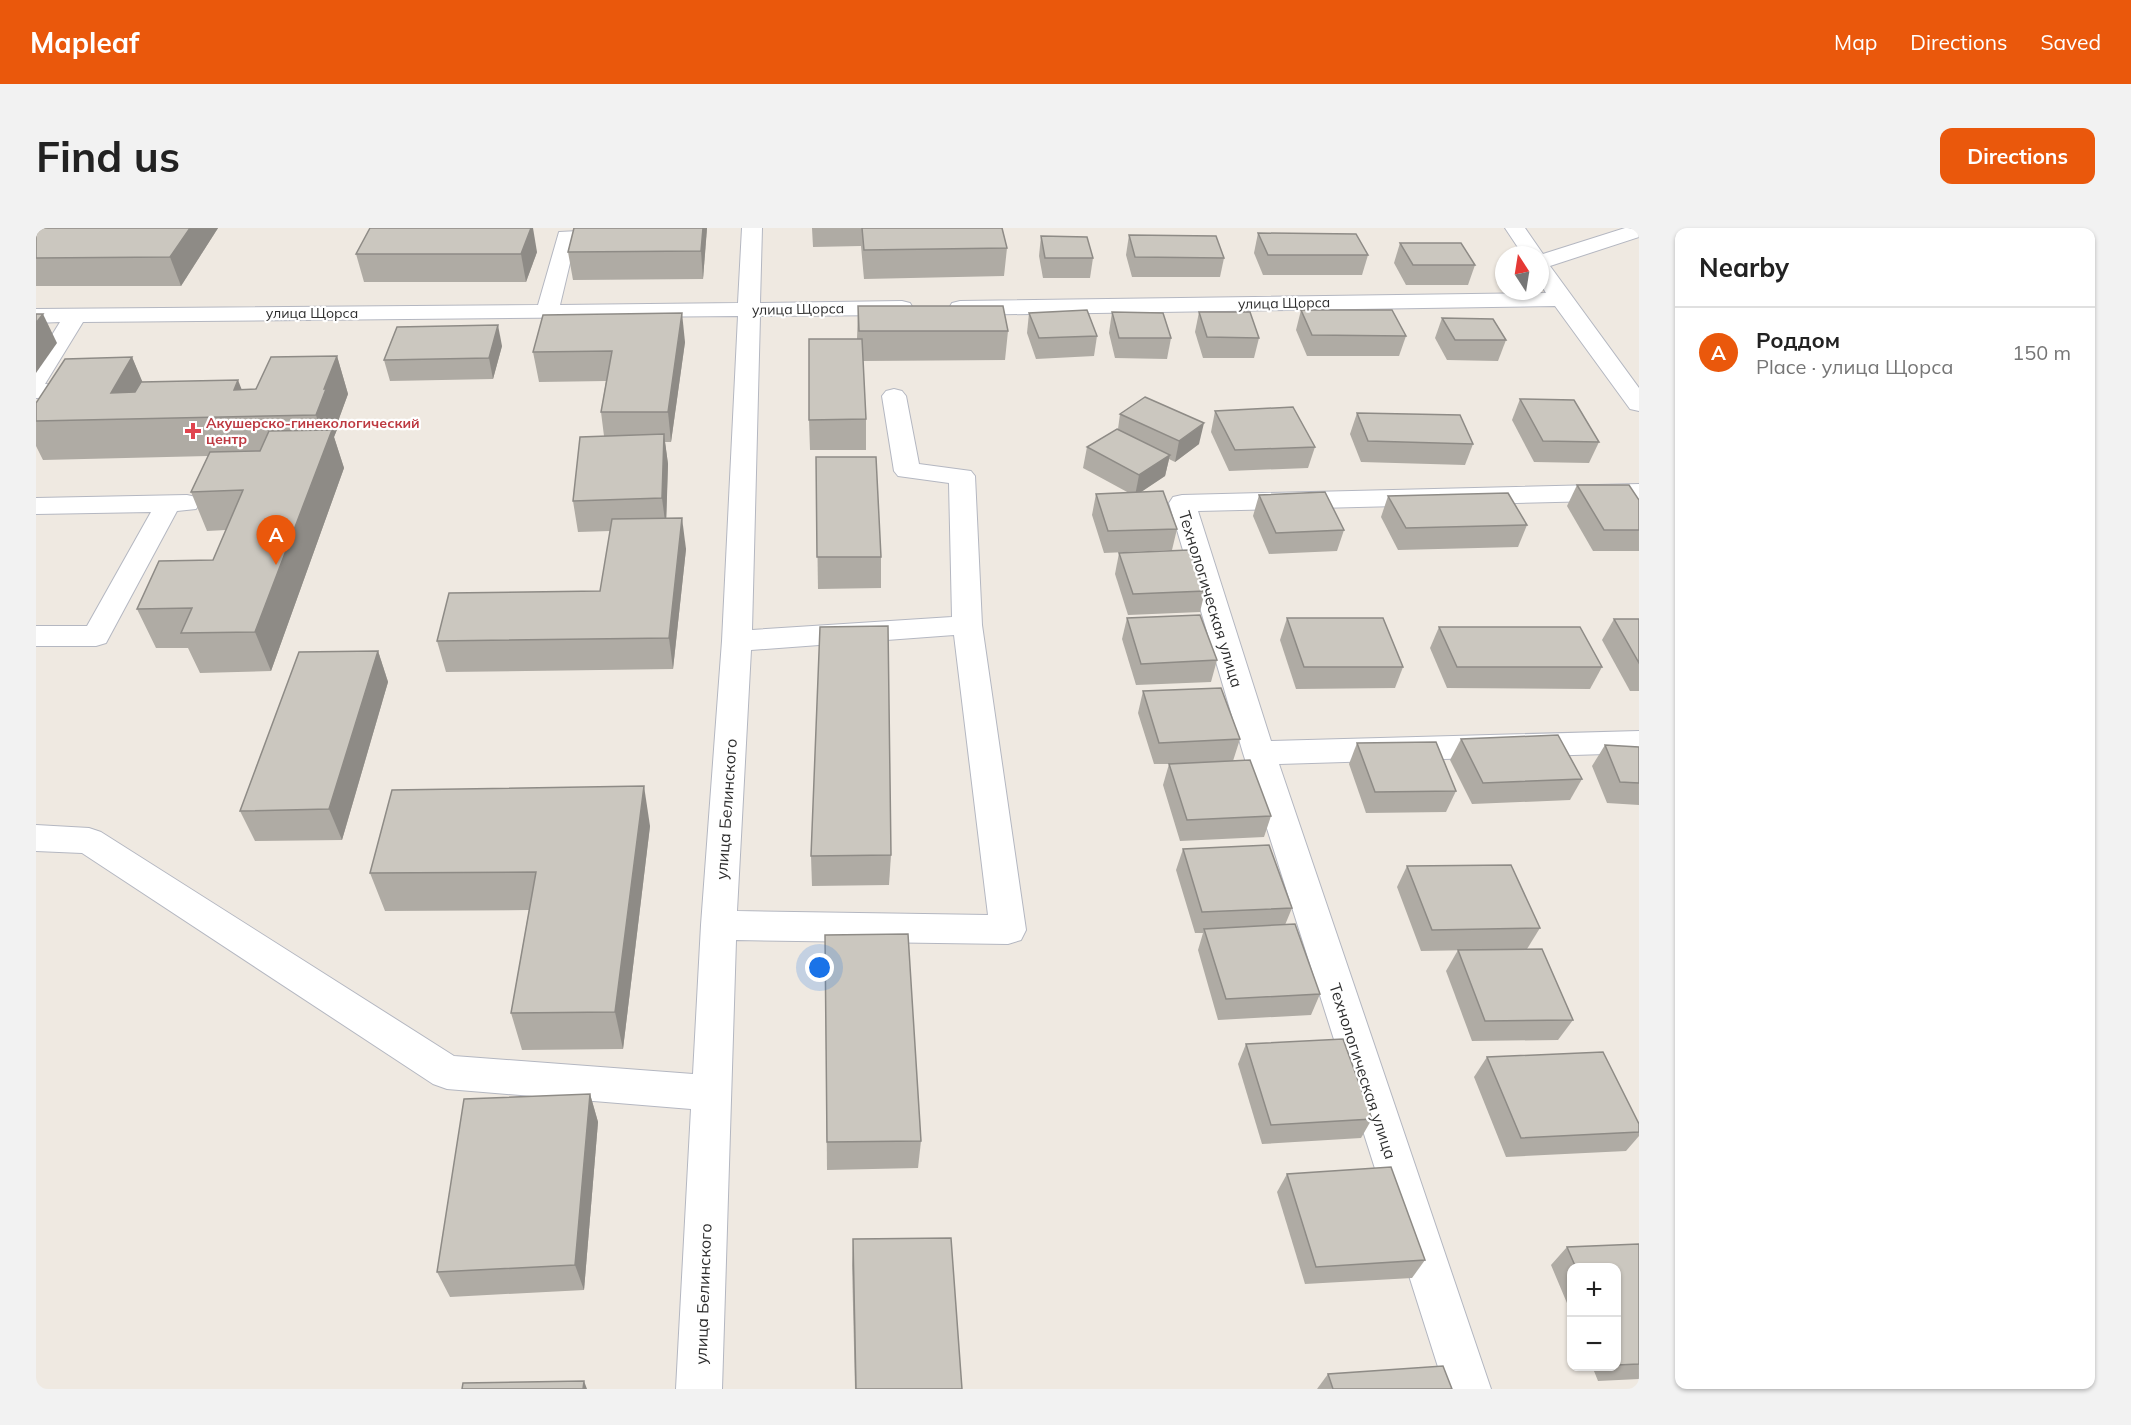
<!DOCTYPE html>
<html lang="en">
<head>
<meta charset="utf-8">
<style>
  :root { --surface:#fff; --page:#f2f2f2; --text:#222; --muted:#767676; --line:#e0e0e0; --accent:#ea580c }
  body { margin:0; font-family:Mulish,sans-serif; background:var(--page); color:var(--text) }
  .controls { position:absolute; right:18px; bottom:18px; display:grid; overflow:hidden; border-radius:12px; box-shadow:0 2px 4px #0004 }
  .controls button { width:54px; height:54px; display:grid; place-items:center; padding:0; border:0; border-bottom:2px solid var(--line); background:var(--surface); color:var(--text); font:30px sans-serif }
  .compass { position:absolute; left:1459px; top:18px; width:54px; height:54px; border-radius:50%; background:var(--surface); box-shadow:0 2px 4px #0004; rotate:348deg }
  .you { position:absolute; left:784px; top:740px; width:21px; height:21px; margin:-15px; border:4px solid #fff; border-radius:50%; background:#1a73e8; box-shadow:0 0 0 9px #1a73e833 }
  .badge { display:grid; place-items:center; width:39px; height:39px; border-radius:50%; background:var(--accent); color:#fff; font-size:20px; font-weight:700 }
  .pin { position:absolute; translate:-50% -50px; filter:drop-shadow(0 2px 3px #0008) }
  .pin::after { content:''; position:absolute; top:32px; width:21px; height:18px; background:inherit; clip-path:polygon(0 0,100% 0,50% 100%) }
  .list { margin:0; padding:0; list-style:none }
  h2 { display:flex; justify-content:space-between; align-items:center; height:78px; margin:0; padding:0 24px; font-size:26px }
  h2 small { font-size:20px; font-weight:400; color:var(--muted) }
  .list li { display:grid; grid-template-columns:39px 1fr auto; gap:18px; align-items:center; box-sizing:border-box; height:90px; padding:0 24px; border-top:2px solid var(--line) }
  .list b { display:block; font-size:22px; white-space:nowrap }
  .list p { margin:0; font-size:20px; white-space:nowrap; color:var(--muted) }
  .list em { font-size:20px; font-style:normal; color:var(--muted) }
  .map { position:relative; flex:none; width:1603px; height:1161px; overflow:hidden; border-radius:12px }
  header { display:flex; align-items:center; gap:36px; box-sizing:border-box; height:84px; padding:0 30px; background:var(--accent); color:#fff }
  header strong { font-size:28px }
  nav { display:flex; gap:33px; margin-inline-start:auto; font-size:21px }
  .intro { display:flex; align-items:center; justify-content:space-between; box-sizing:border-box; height:144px; padding:0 36px }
  h1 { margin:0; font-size:42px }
  .button { padding:15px 27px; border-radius:12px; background:var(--accent); color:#fff; font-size:21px; font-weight:700 }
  main { display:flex; gap:36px; padding:0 36px }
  aside { flex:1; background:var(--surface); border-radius:12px; box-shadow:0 2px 4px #0004 }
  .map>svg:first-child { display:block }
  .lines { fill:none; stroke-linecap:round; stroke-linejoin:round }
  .minor-casing { stroke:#b4b7c1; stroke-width:2 }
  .minor { fill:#fff; fill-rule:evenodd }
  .wall { fill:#afaba4 }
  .shaded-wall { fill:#8e8b86 }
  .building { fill:#cbc7bf; stroke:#8e8b86; stroke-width:1.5 }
  .health-dot { fill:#e0444e; stroke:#fff; stroke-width:2 }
  .labels { text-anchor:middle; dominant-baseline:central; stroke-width:4.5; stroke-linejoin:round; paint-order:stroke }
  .far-street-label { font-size:14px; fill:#2e2e2e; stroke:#fff }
  .far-health-label { font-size:14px; font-weight:bold; fill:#be3a42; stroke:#fff; text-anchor:start }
  .street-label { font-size:16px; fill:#2e2e2e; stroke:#fff }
</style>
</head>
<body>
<header>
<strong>Mapleaf</strong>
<nav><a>Map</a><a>Directions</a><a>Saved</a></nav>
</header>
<div class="intro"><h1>Find us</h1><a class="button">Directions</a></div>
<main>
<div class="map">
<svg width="1603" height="1161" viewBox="0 0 1603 1161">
  <rect width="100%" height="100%" fill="#efe9e1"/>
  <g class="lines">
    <defs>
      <g id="minor">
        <path d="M602,0l-4,11 -7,2 -52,1 -15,63 178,-2 4,-75h20l-2,75 142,-2 8,2 3,5 -3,5 -8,2 -142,1 -8,314 200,-13 -3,-134 -51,-7 -4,-5 -12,-75 4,-5 8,-2 8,2 4,5 13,68 52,7 4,5 7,149 44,305 -5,10 -13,4 -272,-4 -14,449h-46l15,-280 -244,-20 -14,-5 -351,-231 -46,-2v-26l53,3 12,4 353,224 239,18 8,-149 21,-284 16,-325 -655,6 -38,62 51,2 4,5 -4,5 -8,2h-52v-37l24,-39 -24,1v-14l502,-4 21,-73zM918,407l34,280 -251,-4 14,-261z"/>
        <path d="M1469,0h20l18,26 82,-26h14v9l-89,29 89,122v23l-9,-2 -75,-103 -595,9 -8,-2 -3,-5 3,-5 8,-2 586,-8 -6,-10v-28h-17z"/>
        <path d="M1603,256v16l-441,11 73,230 368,-10v22l-360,11 212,625h-46l-202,-636 -74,-250 4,-6 9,-2z"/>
        <path d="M151,267l9,2 4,6 -4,6 -19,2 -71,132 -10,3h-60v-20h51l64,-114 -115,2v-16z"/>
      </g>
    </defs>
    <use href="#minor" class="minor-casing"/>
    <use href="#minor" class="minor"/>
  </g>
  <g class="wall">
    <path d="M0,0h182l-37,58h-145z"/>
    <path d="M538,0h133l-4,51 -130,1 -5,-28z"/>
    <path d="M776,0h190l5,20 -3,28 -140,3 -3,-33 -48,1z"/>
    <path d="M1222,5l110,22 -6,20h-99l-9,-22z"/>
    <path d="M1093,7l95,23 -4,19h-88l-6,-22z"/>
    <path d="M1005,8l52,22 -3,20h-47l-4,-22z"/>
    <path d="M1364,15l75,22 -7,20h-62l-12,-22z"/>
    <path d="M501,24l-11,30h-162l-8,-28z"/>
    <path d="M822,78l150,25 -3,29 -142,1 3,58v31h-56l-1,-30 48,-81z"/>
    <path d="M1265,82l105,26 -7,20h-92l-11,-26z"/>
    <path d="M1076,84l59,26 -4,21 -52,-1 -6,-25z"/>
    <path d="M1163,84l60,26 -5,20h-51l-8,-26z"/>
    <path d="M993,85l68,23 -3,20 -58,3 -9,-26z"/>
    <path d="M1406,90l64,22 -8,21 -51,-1 -12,-22z"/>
    <path d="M649,114l-14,100h-6l3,22 -2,54 20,31 -13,120 -227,3 -9,-31 163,-50 10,-60 -32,1 -5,-31 31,-65 -3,-24 5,-31 -67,1 -6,-30z"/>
    <path d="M466,118l-9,33 -103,2 -6,-21z"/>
    <path d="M301,128l11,38 -11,30 1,3 -4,10 10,31 -73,203 -71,2 -12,-25h-32l-19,-39 76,-49 13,-30 -19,1 -16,-39 17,-36 -165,4 -7,-14v-43l96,-46 10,25 100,8 14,-1z"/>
    <path d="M1484,171l79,43 -10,21 -55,-1 -22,-42z"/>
    <path d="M1179,183l100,36 -7,21 -79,3 -18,-39z"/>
    <path d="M1321,185l116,31 -8,21 -104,-3 -11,-28z"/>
    <path d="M1084,186l79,30 -24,18 -6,-3 -4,17 -24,16 36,37 -5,21 -68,3 -12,-38 4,-21 33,-1 -46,-25 4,-21 31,-18z"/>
    <path d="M780,229l65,100v31l-63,1z"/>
    <path d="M1541,257l62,15v51h-46l-26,-45z"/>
    <path d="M1223,267l85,35 -7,21 -68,3 -16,-38z"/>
    <path d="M1352,268l139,29 -9,22 -120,3 -17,-33z"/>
    <path d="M1083,325l86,38 -5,21 -72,3 -13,-41z"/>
    <path d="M1091,390l90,42 -6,22 -75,3 -14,-46z"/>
    <path d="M1251,390l116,49 -8,21 -99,1 -16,-49z"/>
    <path d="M1578,391h25v72h-9l-28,-51z"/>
    <path d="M1403,399l163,40 -12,22 -143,-1 -17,-40z"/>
    <path d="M342,423l10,31 -46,158 -87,1 -15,-30z"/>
    <path d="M1107,463l97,48 -7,22 38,55 -7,21 -84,4 -17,-56 6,-21h-15l-16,-51z"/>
    <path d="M1425,511l121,40 -12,21 -98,4 -22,-44z"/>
    <path d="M1321,515l99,48 -10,21 -80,1 -17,-49z"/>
    <path d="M1569,517l34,2v58l-32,-2 -15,-37z"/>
    <path d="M614,598l-27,223 -101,1 -11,-37 18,-103 -144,1 -15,-38z"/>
    <path d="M1147,621l109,59 -7,17 35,69 -9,21 -93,5 -20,-70 5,-17h-8l-19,-63z"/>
    <path d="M855,627l-2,30 -77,1 -1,-30z"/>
    <path d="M1371,638l133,62 -13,21 -106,2 -24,-64z"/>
    <path d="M789,707l96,206 -3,27 -91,2z"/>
    <path d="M1422,722l115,70 -15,20 -86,1 -26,-70z"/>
    <path d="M1210,816l126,75 -11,19 -99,6 -24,-80z"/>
    <path d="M1451,829l152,67v12l-13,15 -120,6 -32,-80z"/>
    <path d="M554,866l8,28 -14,168 -134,7 -13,-25z"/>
    <path d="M1251,946l138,86 -13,18 -107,6 -28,-92z"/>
    <path d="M817,1011l109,150h-107l-3,-124z"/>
    <path d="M1603,1016v135l-41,2 -6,-15h25v-98h-45v47l-21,-50 16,-18z"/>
    <path d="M1292,1146l124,15h-135z"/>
  </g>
  <g class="shaded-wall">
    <path d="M154,0h28l-37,58 -11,-29z"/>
    <path d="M495,0h2l4,24 -11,30 -5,-28z"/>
    <path d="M667,0h4l-4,51 -2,-28z"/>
    <path d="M646,85l3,29 -14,100 -3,-30z"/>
    <path d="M7,86l14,29 -21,30v-50z"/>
    <path d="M462,97l4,21 -9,33 -4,-21z"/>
    <path d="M301,128l11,38 -11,30 1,3 -4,10 10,31 -73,203 -16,-39 70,-186 -9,-31 8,-26z"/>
    <path d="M96,129l16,38 -37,-2z"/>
    <path d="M202,152l14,36 -18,-26z"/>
    <path d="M1168,195l-5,21 -24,18 4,-21z"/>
    <path d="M628,206l4,30 -2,65 -4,-31z"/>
    <path d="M1134,227l-5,21 -30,20 4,-21z"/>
    <path d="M646,290l4,31 -13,120 -4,-31z"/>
    <path d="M342,423l10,31 -46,158 -13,-31z"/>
    <path d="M608,558l6,40 -27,223 -8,-37z"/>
    <path d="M554,866l8,28 -14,168 -9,-25z"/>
    <path d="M548,1153l3,8h-4z"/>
  </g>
  <g class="building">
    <path d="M0,0h154l-20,29 -134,1z"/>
    <path d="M334,0h161l-10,26h-165z"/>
    <path d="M538,0h129l-2,23 -133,1z"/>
    <path d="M826,0h140l5,20 -143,2z"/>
    <path d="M1222,5l98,1 12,21h-100z"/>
    <path d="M1093,7l87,1 8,22 -89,-1z"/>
    <path d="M1005,8l46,1 6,21h-48z"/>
    <path d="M1364,15h61l14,22h-62z"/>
    <path d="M822,78h145l5,25h-149z"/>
    <path d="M1051,82l10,26 -58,2 -10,-25z"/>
    <path d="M1265,82h91l14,26 -94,-1z"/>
    <path d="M1076,84l51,1 8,25h-52z"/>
    <path d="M1163,84h51l9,26 -52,-1z"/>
    <path d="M646,85l-14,99h-67l11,-61 -79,1 10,-37z"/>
    <path d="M0,86h7l-7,9z"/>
    <path d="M1406,90l51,1 13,21h-51z"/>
    <path d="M462,97l-9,33 -105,2 13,-33z"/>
    <path d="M773,111h53l4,80 -57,1z"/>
    <path d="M301,128l-13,33h2l-10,26 -280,6v-18l29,-44 67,-2 -21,36 24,-1 6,-10 97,-2 -4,10 22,-1 15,-32z"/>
    <path d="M1109,169l59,26 -25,18 -59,-27z"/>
    <path d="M1484,171l54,1 25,42 -56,-1z"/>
    <path d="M1257,179l22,40 -80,3 -20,-39z"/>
    <path d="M1321,185l103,2 13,29 -105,-3z"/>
    <path d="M1081,201l53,26 -31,20 -52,-28z"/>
    <path d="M296,202l-77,202 -74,1 11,-25 -55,1 22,-48 54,-1 30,-70 -52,2 19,-40 50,-1 9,-20z"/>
    <path d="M628,206l-2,64 -89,3 7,-64z"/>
    <path d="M780,229h60l5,100h-64z"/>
    <path d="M1541,257h52l10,15v30h-35z"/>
    <path d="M1127,263l14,38 -69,2 -12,-37z"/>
    <path d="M1289,264l19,38 -68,3 -17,-38z"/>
    <path d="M1472,265l19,32 -121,3 -18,-32z"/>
    <path d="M646,290l-13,120 -232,3 12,-48 151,-2 12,-72z"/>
    <path d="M1153,322l16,41 -72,3 -14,-41z"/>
    <path d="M1164,387l17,45 -76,4 -14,-46z"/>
    <path d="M1251,390h96l20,49h-99z"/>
    <path d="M1578,391h25v44z"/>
    <path d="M852,398l3,229 -80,1 9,-229z"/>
    <path d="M1403,399h141l22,40h-145z"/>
    <path d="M342,423l-49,158 -89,2 59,-159z"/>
    <path d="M1185,460l19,51 -81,4 -16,-52z"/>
    <path d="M1522,507l24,44 -99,4 -22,-44z"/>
    <path d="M1400,514l20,49 -81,1 -18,-49z"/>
    <path d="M1569,517l34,2v36l-19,-1z"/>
    <path d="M1214,532l21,56 -84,4 -18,-56z"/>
    <path d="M608,558l-29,226 -104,1 25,-141 -166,1 22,-83z"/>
    <path d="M1233,617l23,63 -90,4 -19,-63z"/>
    <path d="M1475,637l29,63 -108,2 -25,-64z"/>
    <path d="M1259,696l25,70 -94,5 -22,-70z"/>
    <path d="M872,706l13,207 -94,1 -2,-207z"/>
    <path d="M1506,721l31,71 -88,1 -27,-71z"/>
    <path d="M1307,811l29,80 -101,6 -25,-81z"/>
    <path d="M1567,824l36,72v8l-118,6 -34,-81z"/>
    <path d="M554,866l-15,171 -138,7 27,-173z"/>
    <path d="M1355,939l34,93 -109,7 -29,-93z"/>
    <path d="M915,1010l11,151h-106l-3,-150z"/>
    <path d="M1603,1016v120l-22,1v-97h-41l-9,-21z"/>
    <path d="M1407,1138l9,23h-119l-5,-15z"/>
    <path d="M548,1153l-1,8h-121l1,-6z"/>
  </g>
  <path class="health-dot" d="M154 194h6v6h6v6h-6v6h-6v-6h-6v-6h6z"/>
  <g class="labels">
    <g class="far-street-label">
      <text transform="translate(1248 75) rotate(-1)">улица Щорса</text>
      <text transform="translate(762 81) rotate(-1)">улица Щорса</text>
      <text x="276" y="85">улица Щорса</text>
    </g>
    <g class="far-health-label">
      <text x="170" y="195">Акушерско-гинекологический<tspan x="170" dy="16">центр</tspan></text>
    </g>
    <g class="street-label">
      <text transform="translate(1175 371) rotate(73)">Технологическая улица</text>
      <text transform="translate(690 581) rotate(-86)">улица Белинского</text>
      <text transform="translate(1327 843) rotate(72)">Технологическая улица</text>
      <text transform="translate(667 1066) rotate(-88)">улица Белинского</text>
    </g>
  </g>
</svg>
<div class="controls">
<button>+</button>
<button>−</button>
</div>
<svg class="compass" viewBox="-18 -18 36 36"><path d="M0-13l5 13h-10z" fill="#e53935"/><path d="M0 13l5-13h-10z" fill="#767676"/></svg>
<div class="you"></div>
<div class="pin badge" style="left:240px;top:337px">A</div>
</div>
<aside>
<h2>Nearby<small></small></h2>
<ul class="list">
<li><span class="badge">A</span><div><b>Роддом</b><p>Place · улица Щорса</p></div><em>150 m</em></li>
</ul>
</aside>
</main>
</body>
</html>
